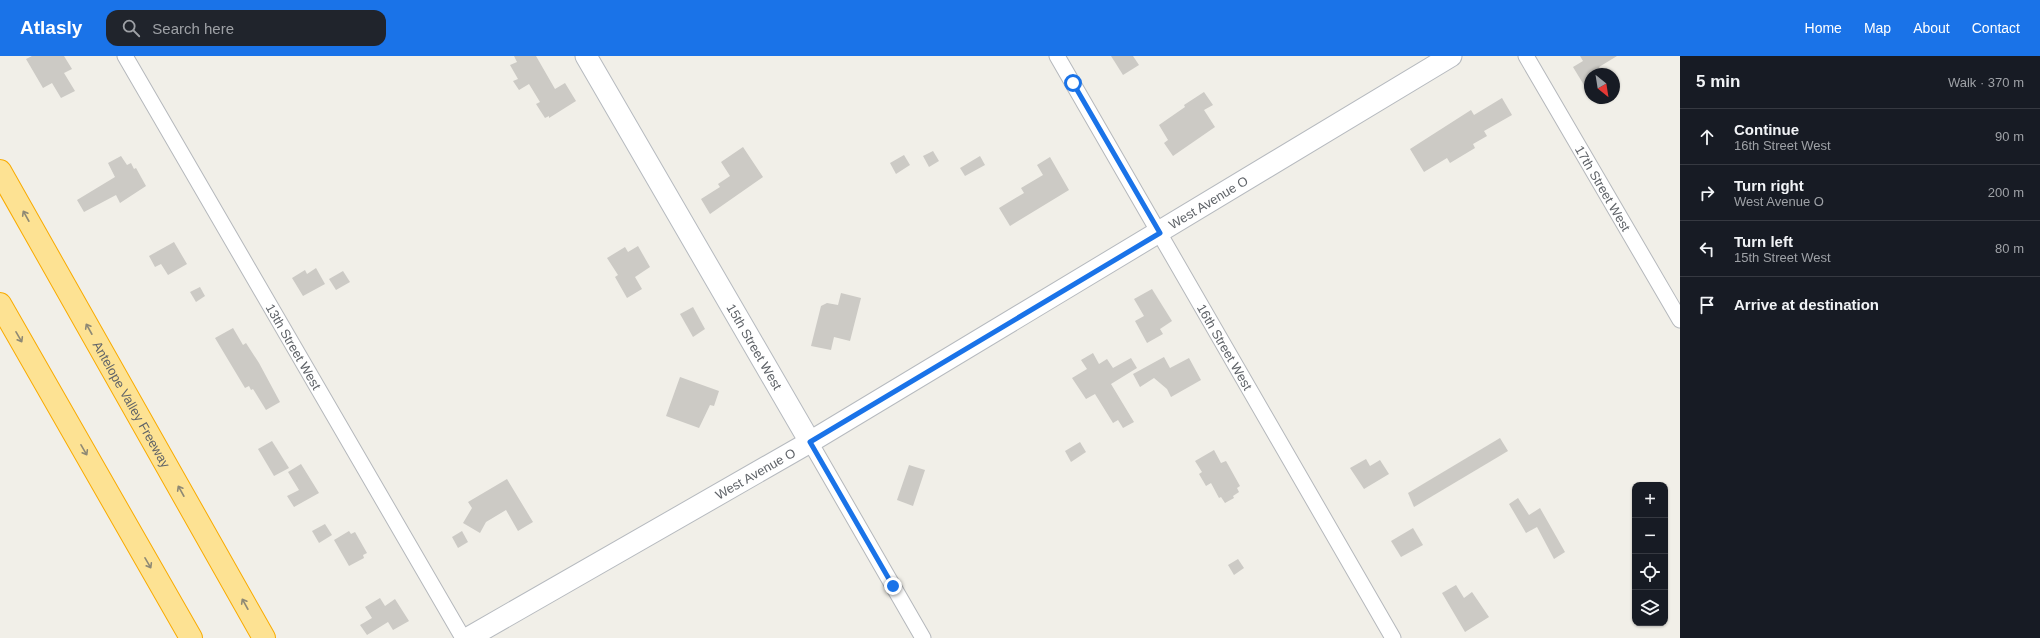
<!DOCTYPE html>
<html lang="en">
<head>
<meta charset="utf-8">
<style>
  :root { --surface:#171b24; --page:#20242c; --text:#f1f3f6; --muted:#9ea1a6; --line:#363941; --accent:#1a73e8 }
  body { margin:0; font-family:Arial,sans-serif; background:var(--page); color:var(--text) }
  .controls { position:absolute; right:12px; bottom:12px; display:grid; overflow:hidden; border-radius:8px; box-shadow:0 1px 3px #0004 }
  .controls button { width:36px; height:36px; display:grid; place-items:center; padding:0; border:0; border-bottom:1px solid var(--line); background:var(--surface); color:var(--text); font:20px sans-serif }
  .compass { position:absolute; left:1584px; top:12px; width:36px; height:36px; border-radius:50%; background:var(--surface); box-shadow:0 1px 3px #0004; rotate:150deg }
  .stop { position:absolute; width:12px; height:12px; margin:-9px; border:3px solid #1a73e8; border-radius:50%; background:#fff }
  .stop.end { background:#1a73e8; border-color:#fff; box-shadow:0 1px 4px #0008 }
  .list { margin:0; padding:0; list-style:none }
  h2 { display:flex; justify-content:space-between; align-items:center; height:52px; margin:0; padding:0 16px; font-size:17px }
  h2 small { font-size:13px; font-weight:400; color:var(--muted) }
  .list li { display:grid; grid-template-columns:26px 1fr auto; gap:12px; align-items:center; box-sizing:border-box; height:56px; padding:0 16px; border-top:1px solid var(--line) }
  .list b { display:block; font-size:15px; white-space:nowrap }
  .list p { margin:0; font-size:13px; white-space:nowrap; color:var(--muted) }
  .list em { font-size:13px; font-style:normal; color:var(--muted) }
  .icon { flex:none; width:22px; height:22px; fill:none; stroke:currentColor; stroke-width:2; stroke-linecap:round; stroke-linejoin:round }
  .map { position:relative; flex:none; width:1680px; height:582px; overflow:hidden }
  header { display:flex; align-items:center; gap:24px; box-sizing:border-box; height:56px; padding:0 20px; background:var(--accent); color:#fff }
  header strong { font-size:19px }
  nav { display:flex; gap:22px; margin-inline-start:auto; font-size:14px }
  .search { width:280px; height:36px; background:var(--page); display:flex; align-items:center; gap:10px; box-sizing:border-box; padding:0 14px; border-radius:12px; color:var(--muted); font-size:15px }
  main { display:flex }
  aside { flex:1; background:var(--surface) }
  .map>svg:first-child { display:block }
  .building { fill:#cccac5 }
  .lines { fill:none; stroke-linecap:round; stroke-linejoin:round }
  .street-casing { stroke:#b5b8bc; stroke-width:17 }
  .secondary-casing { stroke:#b6babf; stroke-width:23 }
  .highway-casing { stroke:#f9ab00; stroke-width:24 }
  .street { stroke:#fff; stroke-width:15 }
  .secondary { stroke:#fff; stroke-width:21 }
  .highway { stroke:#fde293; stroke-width:22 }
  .oneway { stroke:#8e8975 }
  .route { stroke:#1a73e8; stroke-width:5 }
  .labels { text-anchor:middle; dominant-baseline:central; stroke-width:3.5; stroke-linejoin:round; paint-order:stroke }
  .street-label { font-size:13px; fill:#5f6368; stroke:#fff }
</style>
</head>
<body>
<header>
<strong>Atlasly</strong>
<div class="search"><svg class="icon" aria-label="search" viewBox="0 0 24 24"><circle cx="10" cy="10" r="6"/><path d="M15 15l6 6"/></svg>Search here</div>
<nav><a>Home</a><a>Map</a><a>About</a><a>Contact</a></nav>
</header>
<main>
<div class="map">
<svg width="1680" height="582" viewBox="0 0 1680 582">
  <rect width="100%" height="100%" fill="#f1efe8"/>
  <g class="building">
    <path d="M32,0h32l8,13 -8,4 11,18 -14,7 -9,-15 -9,5 -17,-29z"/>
    <path d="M514,0h22l19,33 10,-6 11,18 -27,17v-2l-4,2 -9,-14 4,-2 -11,-18 -10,6 -6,-9 5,-2 -8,-14 7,-3z"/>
    <path d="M1111,0h22l6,9 -16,10z"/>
    <path d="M1580,0h37l-18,11 1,3 -10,4v21l-17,-28 10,-6z"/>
    <path d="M1204,36l9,13 -9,5 11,17 -42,29 -9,-13 4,-3 -9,-15 26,-18 -1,-2z"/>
    <path d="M1502,42l10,17 -28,16 3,5 -14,8 2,4 -25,15 -3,-5 -23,14 -14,-23 61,-39 3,5z"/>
    <path d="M743,91l20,30 -53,37 -9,-15 19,-12 -2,-3 12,-8 -9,-14z"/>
    <path d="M933,95l6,10 -10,6 -6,-11z"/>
    <path d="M904,99l6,10 -14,9 -6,-11z"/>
    <path d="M121,100l6,9 4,-2 3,6 2,-1 10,18 -26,17 -4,-8 -32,17 -7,-12 38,-23 -7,-14z"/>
    <path d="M980,100l5,9 -20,11 -5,-8z"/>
    <path d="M1050,101l19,33 -59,36 -11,-18 25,-15 -3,-5 22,-13 -6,-10z"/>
    <path d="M174,186l13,22 -19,11 -7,-11 -6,3 -6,-11z"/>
    <path d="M638,190l12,21 -15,10 7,12 -15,9 -12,-21 3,-2 -11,-17 18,-11 3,5z"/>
    <path d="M316,212l9,16 -22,12 -11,-18 13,-8 2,4z"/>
    <path d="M343,215l7,11 -14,8 -7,-11z"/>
    <path d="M200,231l5,9 -9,6 -6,-10z"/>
    <path d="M1152,233l20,32 -12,8 3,5 -16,9 -12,-22 9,-5 -10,-17z"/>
    <path d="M841,237l20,5 -11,43 -16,-4 -3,13 -20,-4 10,-40 6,-3 11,2z"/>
    <path d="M693,251l12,22 -12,8 -13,-23z"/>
    <path d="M233,272l10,17 3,-2 13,20 21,39 -14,8 -13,-21 -2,1 -2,-4 -4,2 -30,-50z"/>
    <path d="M1093,297l6,11 8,-5 6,9 18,-10 6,10 -26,16 23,38 -11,6 -5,-8 -5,3 -18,-29 -9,5 -14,-21 15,-9 -6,-9z"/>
    <path d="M1164,301l6,11 19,-10 12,22 -30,17 -4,-8 -13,-11 -14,9 -7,-13z"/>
    <path d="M680,321l39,14 -5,15 -4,-1 -11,23 -33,-12z"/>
    <path d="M1500,382l8,13 -94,56 -6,-14z"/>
    <path d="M272,385l17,27 -15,8 -16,-27z"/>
    <path d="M1080,386l6,10 -15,10 -6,-11z"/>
    <path d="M1214,394l7,13 5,-2 14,25 -3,2 2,4 -6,4 1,2 -9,5 -4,-6 -2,1 -8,-15 -5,3 -7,-12 3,-2 -7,-11z"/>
    <path d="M1366,403l4,7 10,-6 9,14 -25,15 -14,-21z"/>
    <path d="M301,408l18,29 -25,14 -7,-11 12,-6 -11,-18z"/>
    <path d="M909,409l16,5 -12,36 -16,-6z"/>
    <path d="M507,423l26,43 -15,9 -12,-21 -20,12 -6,11 -17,-10 9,-15 -4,-6z"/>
    <path d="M1518,442l11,17 11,-7 25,44 -11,7 -17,-32 -11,6 -17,-29z"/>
    <path d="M325,468l7,11 -13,8 -7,-12z"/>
    <path d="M1413,472l10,17 -22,12 -10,-16z"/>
    <path d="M349,475l2,3 4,-2 12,21 -4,2 1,3 -15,8 -15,-26z"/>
    <path d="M462,475l6,11 -10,6 -6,-11z"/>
    <path d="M1238,503l6,9 -10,7 -6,-10z"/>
    <path d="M1456,529l8,13 8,-6 17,25 -24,15 -23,-39z"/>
    <path d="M380,542l5,8 10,-7 14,22 -16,9 -5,-8 -21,13 -7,-10 12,-7 -7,-11z"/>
  </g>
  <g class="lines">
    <defs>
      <g id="street">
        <path id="s1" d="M125,0l338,582"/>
        <path id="s2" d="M1057,0l336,582"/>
        <path id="s3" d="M1526,0l154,264"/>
        <path d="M810,386l113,196"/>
      </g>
      <g id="secondary">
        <path id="s4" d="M586,0l224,386"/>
        <path id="s5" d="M468,582l342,-196 641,-386"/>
      </g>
      <g id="highway">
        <path id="s6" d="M0,115l264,467"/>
        <path d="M0,248l191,334"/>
      </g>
    </defs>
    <use href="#street" class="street-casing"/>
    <use href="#secondary" class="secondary-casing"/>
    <use href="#highway" class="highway-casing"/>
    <use href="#street" class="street"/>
    <use href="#secondary" class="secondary"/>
    <use href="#highway" class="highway"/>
  </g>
  <defs><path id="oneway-shaft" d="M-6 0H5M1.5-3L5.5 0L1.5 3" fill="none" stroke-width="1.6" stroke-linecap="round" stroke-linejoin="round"/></defs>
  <g class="oneway">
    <use href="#oneway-shaft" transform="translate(26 160) rotate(-119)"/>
    <use href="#oneway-shaft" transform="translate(89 273) rotate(-119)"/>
    <use href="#oneway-shaft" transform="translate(19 281) rotate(60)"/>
    <use href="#oneway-shaft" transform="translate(84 394) rotate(60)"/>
    <use href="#oneway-shaft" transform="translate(181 435) rotate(-119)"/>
    <use href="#oneway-shaft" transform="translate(148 507) rotate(60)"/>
    <use href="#oneway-shaft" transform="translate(245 548) rotate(-119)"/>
  </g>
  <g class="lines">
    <path class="route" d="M893,530l-83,-144 350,-209 -87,-150"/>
  </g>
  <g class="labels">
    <g class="street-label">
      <text stroke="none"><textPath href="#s3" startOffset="153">17th Street West</textPath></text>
      <text stroke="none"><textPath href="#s5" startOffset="859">West Avenue O</textPath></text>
      <text stroke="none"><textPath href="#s1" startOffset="336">13th Street West</textPath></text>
      <text stroke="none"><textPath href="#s4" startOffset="336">15th Street West</textPath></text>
      <text stroke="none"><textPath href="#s2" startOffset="336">16th Street West</textPath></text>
      <text stroke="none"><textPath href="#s6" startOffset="268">Antelope Valley Freeway</textPath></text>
      <text stroke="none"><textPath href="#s5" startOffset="331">West Avenue O</textPath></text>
    </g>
  </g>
</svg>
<div class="controls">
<button>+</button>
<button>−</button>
<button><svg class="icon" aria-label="locate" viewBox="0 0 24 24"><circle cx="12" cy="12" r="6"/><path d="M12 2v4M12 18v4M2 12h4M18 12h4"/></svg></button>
<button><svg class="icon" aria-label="layers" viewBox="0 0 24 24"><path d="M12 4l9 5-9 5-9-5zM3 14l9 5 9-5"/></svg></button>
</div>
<svg class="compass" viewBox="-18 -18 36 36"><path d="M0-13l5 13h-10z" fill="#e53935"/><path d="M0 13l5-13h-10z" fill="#9ea1a6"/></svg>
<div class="stop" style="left:1073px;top:27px"></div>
<div class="stop end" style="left:893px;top:530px"></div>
</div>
<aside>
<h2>5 min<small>Walk · 370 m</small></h2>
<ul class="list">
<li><svg class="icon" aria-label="ahead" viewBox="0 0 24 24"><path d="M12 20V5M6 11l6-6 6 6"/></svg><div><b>Continue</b><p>16th Street West</p></div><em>90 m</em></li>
<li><svg class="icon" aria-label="right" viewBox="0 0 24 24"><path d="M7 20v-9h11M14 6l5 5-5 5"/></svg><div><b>Turn right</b><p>West Avenue O</p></div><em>200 m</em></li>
<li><svg class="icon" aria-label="left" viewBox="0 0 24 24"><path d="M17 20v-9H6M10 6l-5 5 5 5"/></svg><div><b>Turn left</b><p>15th Street West</p></div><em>80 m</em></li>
<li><svg class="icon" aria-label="arrive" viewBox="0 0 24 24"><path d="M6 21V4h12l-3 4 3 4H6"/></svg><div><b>Arrive at destination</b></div></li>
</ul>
</aside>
</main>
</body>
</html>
